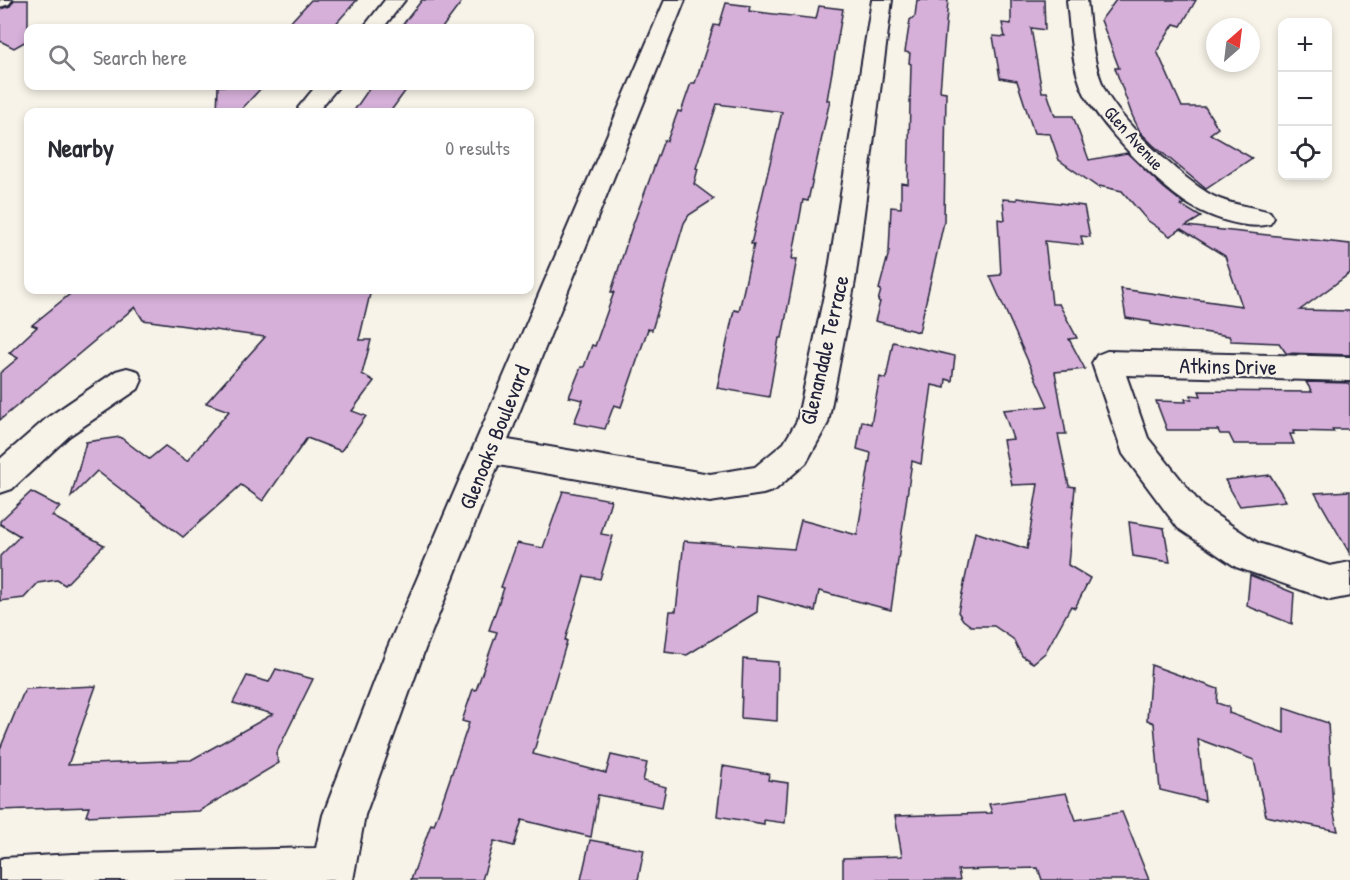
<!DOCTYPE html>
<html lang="en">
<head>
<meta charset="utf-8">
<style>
  :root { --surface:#fff; --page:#f2f2f3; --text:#2b2b33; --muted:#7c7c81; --line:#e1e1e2 }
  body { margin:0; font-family:"Patrick Hand",sans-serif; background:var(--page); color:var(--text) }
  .controls { position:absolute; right:18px; top:18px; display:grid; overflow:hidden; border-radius:12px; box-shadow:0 3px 9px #0003 }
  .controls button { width:54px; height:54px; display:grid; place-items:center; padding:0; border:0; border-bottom:2px solid var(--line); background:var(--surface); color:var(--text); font:30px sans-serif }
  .compass { position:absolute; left:1206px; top:18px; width:54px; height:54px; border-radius:50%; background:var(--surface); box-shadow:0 3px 9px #0003; rotate:28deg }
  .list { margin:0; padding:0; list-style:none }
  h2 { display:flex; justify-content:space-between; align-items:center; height:78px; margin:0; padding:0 24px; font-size:26px }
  h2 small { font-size:20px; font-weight:400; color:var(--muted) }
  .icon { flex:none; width:33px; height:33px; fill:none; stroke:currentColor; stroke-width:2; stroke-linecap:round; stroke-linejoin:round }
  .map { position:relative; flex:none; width:1350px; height:880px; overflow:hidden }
  .search { position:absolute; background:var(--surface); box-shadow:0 3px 9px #0003; left:24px; top:24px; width:510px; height:66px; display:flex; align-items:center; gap:15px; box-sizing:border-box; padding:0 21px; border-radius:12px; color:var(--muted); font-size:22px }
  .panel { position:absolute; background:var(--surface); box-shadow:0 3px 9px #0003; left:24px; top:108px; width:510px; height:186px; border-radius:12px }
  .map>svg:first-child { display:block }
  .building { fill:#d6b0d9; stroke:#22223b; stroke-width:1.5 }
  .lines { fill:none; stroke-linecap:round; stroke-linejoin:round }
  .minor-casing { stroke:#22223b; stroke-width:4 }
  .minor { fill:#f7f3e8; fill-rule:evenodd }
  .labels { text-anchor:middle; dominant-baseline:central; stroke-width:4.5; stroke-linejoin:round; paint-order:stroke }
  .far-street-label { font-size:18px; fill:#22223b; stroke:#f7f3e8 }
  .street-label { font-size:22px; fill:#22223b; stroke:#f7f3e8 }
</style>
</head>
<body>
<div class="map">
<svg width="1350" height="880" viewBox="0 0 1350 880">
  <rect width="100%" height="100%" fill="#f7f3e8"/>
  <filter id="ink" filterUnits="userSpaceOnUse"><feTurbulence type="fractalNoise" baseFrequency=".0167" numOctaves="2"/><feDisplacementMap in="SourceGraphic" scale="12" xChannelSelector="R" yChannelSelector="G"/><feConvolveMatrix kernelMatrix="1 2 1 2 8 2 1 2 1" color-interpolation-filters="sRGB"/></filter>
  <g filter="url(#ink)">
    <g class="building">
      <path d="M14,0h14v40l-14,8 -14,-7v-32l10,-3z"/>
      <path d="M311,0h46l-25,28h-47z"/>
      <path d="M422,0h41l-21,28h-42z"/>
      <path d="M917,0h31l-8,91 6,1 -2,130 -25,110 -44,-11 5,-19 -2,-1 3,-11 -2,-1 10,-37 2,-45 10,1v-25l7,1 3,-120 -2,-1 1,-10 -5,-1 5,-32 5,-4z"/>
      <path d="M1011,0h33l1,30 -14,-2 11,64h5l8,24h18l16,44 38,-7 37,35 20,16 -3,1 20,12 -15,9 164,18v29l-50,37 50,1v44l-64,-2 -7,-10 -48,-2 -2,-5 -78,-12v-2l-25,-4 -5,-29 121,17 -17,-50 -44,-27 -11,7 -23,-16 -25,-29 -23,-5v2l-40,-28 -9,-26 -16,-1 -17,-52 -17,-3 -7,-42 12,1 -3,-14 9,1z"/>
      <path d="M1116,0h80l-15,26 -7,-2 -17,27 25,56h23l13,21 -8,6 42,24 -46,31 -53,-44 -13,-13 -8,-17 -17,-47h4l-18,-48z"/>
      <path d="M726,3l24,3 -1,5 67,8 3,-13 24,3 -16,91h3l-22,101 -5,-1 -11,59h5l-15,79h-3l-10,59 -52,-9 17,-78 5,1 15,-67h-3l31,-132 -65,-8 -21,64 2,1 -4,15 20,15 -25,16 -5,8 -32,107 -4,-1 -27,78 -7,-2 -9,24 -31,-6 9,-23 -14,-3 12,-30h3l8,-22 3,1 19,-54h-3l20,-62 33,-90 3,1 11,-30 3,1 10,-29h4l19,-58 5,1z"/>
      <path d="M218,86h45l-24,26h-22z"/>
      <path d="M371,86h38l-19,26h-37z"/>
      <path d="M1017,198l67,8 6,31 -9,-1 2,9 -38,-4 7,63h7l18,34 -8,1 16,30 -30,3 11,62h-8l11,52 6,1 -7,78 22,13 -15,30 -4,-2 -26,47 -12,10 -11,-7 -9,-17 -19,-13h-23l-8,-6 -5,-8 17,-80 52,17 11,-65 -26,1 -9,-45 10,-1 -10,-29 45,-4 -58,-130 11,-1 -3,-56 7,1 -2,-21 14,1z"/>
      <path d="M75,290h296l-12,50h12l-9,34 12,7 -22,30 14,5 -25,35 -34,-13 -44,63 -22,-16 -58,52 -86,-66 -26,26 15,-55 34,-5 29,22 16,-13 22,15 42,-50 -23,-8 59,-66 -122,-17 -8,-13 -135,113v-47l18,-15 -9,-5 28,-26 -5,-2z"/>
      <path d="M893,342l62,14 -3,25 -6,-2 -1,9 -13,-3 -11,79 -9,-3 -21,149 -72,-19 -4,20 -57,-15 -1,16 -70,43 -22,-3 5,-41h6l8,-70 110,8 7,-29 56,15 14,-82 -14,-4 5,-28 9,3 9,-47 6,2z"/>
      <path d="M1306,382l44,1v46h-18l2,3 -41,-1 1,3h-4l4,10h-60l-5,-10h-9l-2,-4h-51l-11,-29 30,1 -1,-3h7l-1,-4 10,1 -2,-5 113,1z"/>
      <path d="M1270,475l16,26 -46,5 -15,-26z"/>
      <path d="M563,491l48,9 -10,34 12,2 -13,43 -16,-3 -19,64 2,1 -34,113 73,19 5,-18 36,8 -4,18 23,6 -4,20 -64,-12 -7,42 -69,-17 -8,26 -20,-5 -12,39h-71l20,-56 3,1 35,-102 -7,-2 11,-32 3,1 21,-58 -8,-2 15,-42 -3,-1 16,-44 26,5z"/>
      <path d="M1350,491v63l-35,-61z"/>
      <path d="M31,492l29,15 -8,9 52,29 -39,40 -8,-5 -19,3 -14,15 -24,3v-45l20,-20 -20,-12v-3z"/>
      <path d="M1129,522l35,6 6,34 -37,-6z"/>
      <path d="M1250,575l44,18 -2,31 -45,-18z"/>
      <path d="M743,659l35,3 -1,59 -36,-3z"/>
      <path d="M1151,665l67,24 -1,14 12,4v6l55,20v-25l44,15 5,87 5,21 -72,-15 -12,-56 -56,-21 7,62 -45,-11 -6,-67 -7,-3z"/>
      <path d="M276,669l37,10 -37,75 3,9 -80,48 -113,5 3,-9 -89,3v-61l25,-60 71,-3 -28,79 123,-5 82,-46 -40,-11 14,-27 22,6z"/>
      <path d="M723,766l46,8 -1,6 20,3 -3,40 -21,-3v4l-47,-8z"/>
      <path d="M1066,793l10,27 46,-8 27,68h-107l-4,-12 -80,2 2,10h-117v-22l59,-2 -7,-40 97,-3 -3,-9z"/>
      <path d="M590,840l54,10 -6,30h-57z"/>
    </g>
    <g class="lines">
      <defs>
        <g id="minor">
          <path d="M0,0h12l-3,4 -9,3z"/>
          <path d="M385,0h20l-22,28h-20z"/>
          <path d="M665,0h20l-177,440 202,34 45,-7 29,-24 13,-22 30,-140 45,-281h20l-37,281 -27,142 -22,40 -31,27 -12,4 -53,8 -212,-37 -73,184 -60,166 -12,65h-353v-20l3,-2 70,-4 243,-6 7,-33 64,-166z"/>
          <path d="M1067,0h20c3,28 5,59 16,86 13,32 79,93 110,110 17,9 38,10 57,16l4,6 -4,6c-21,6 -55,-5 -75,-16 -33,-18 -100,-86 -114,-122 -10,-27 -11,-58 -14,-86z"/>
          <path d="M316,86h23l-22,26h-16l-3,-4z"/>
          <path d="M1107,351l243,6v24l-224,-6 22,63 54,68 56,37 72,23 20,-4v34l-20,4 -94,-33 -58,-39 -55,-74 -31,-91 5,-8z"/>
          <path d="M127,368l11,3 4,9 -4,9 -69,47 -57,53 -12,4v-34l47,-41 69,-47z"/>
        </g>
      </defs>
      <use href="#minor" class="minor-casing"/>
      <use href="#minor" class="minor"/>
    </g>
  </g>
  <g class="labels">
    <g class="far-street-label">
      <text transform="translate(1134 138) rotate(48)">Glen Avenue</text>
    </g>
    <g class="street-label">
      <text transform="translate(824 350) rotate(-77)">Glenandale Terrace</text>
      <text transform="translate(1228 366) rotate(1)">Atkins Drive</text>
      <text transform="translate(494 437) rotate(-68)">Glenoaks Boulevard</text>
    </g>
  </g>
</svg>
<div class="controls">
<button>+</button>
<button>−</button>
<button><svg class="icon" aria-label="locate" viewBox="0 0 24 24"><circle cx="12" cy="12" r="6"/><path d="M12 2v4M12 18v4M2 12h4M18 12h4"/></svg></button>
</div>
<svg class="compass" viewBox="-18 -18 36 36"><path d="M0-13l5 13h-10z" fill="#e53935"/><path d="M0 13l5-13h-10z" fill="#7c7c81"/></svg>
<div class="search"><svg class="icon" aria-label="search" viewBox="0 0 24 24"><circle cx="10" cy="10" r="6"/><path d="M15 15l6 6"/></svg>Search here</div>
<section class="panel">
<h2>Nearby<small>0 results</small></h2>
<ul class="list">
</ul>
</section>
</div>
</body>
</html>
